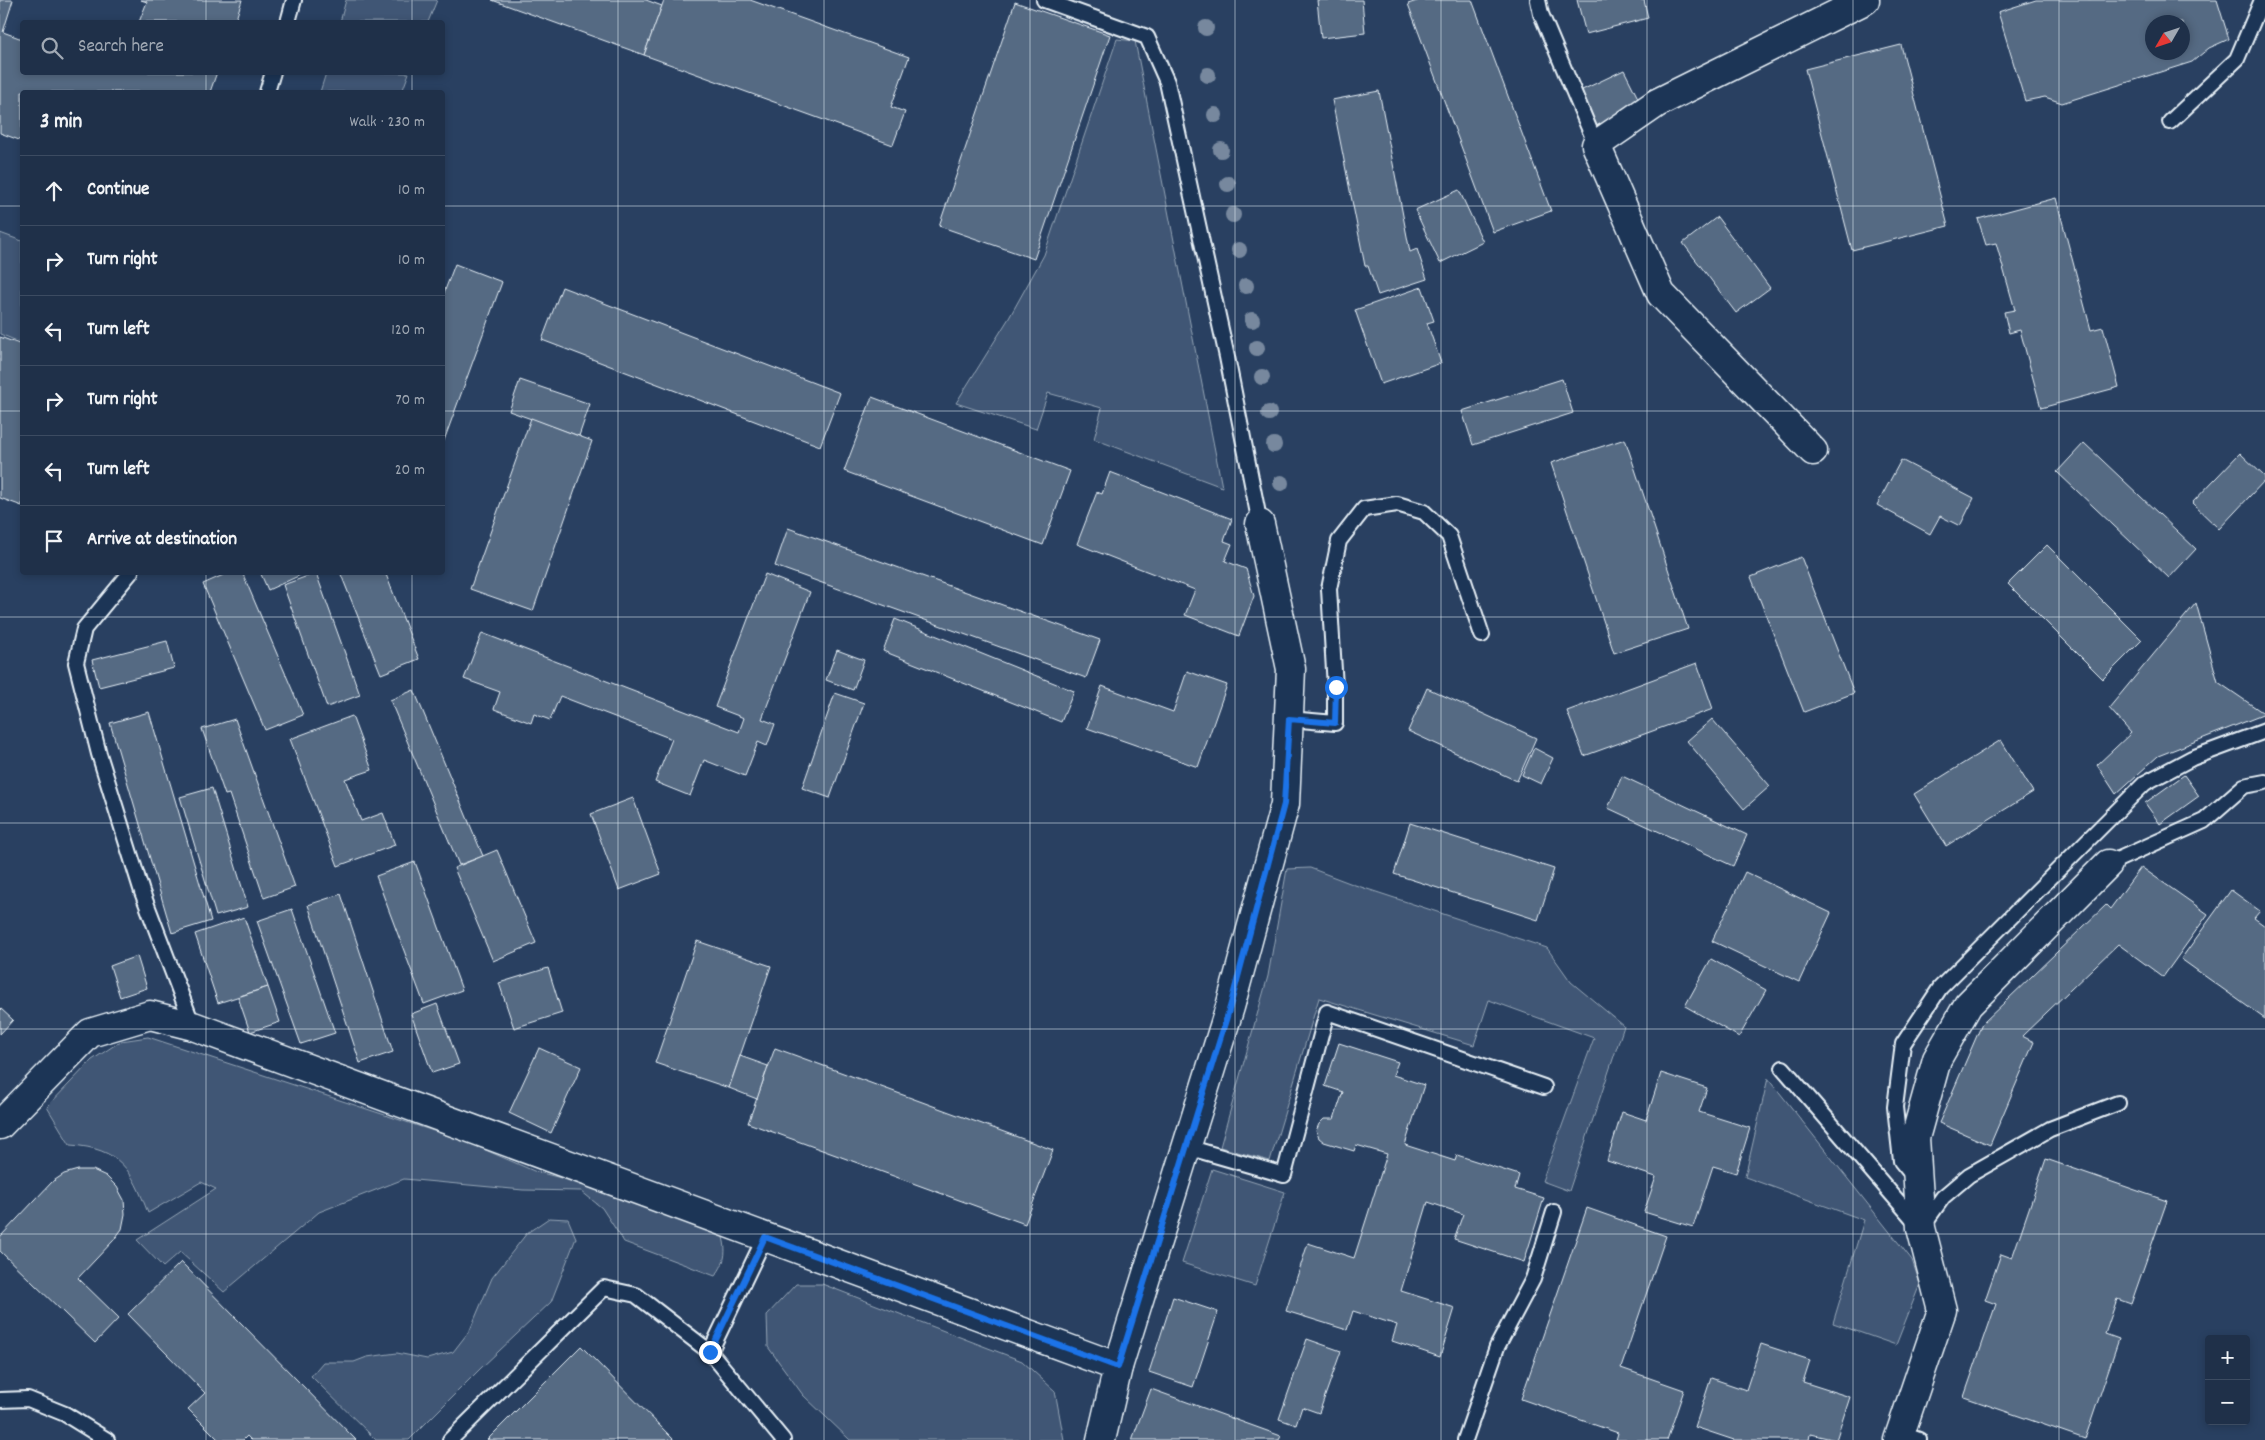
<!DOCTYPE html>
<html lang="en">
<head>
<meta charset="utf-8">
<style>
  :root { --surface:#1f3049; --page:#273850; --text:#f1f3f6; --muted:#a1a9b4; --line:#3c4b61 }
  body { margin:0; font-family:Dekko,sans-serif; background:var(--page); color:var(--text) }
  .controls { position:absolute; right:15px; bottom:15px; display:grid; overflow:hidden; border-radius:5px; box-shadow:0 2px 8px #0003 }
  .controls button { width:45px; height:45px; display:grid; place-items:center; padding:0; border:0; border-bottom:1px solid var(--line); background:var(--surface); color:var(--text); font:25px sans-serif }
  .compass { position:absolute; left:2145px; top:15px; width:45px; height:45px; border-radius:50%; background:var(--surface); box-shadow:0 2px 8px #0003; rotate:231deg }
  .stop { position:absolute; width:15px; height:15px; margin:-11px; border:4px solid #1a73e8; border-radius:50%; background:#fff }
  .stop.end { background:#1a73e8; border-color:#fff; box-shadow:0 1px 5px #0008 }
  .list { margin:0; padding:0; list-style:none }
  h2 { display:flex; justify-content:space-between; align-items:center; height:65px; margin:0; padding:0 20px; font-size:21px }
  h2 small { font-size:16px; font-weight:400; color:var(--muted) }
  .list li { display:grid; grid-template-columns:32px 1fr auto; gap:15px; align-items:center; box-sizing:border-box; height:70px; padding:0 20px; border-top:1px solid var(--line) }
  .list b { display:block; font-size:19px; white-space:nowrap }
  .list em { font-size:16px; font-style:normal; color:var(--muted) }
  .icon { flex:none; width:28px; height:28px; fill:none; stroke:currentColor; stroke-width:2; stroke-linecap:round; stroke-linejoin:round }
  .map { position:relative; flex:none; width:2265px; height:1440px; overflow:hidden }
  .search { position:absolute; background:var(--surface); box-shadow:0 2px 8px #0003; left:20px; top:20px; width:425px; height:55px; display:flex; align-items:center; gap:12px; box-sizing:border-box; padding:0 18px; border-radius:5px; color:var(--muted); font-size:19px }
  .panel { position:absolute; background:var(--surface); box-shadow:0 2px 8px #0003; left:20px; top:90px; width:425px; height:485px; border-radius:5px }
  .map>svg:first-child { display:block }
  .green { fill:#415774; stroke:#94a4b6 }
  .building { fill:#556a83; stroke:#e8f1f8; fill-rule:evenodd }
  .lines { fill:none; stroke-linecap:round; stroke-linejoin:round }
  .service-casing { stroke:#e8f1f8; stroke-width:18 }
  .minor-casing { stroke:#e8f1f8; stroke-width:31 }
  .service { stroke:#1d3557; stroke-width:14 }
  .minor { stroke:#1d3557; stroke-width:28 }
  .tree { fill:#77889e }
  .route { stroke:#1a73e8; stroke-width:6 }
  .grid { fill:none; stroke:#e8f1f8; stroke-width:1; stroke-opacity:0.55 }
</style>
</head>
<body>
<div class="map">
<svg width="2265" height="1440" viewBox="0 0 2265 1440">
  <rect width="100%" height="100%" fill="#294061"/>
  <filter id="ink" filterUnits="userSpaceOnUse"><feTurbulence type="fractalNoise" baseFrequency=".02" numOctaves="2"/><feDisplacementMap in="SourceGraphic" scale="10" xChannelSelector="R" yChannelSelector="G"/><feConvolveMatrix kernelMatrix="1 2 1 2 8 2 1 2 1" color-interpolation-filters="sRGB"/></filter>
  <g filter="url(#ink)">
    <g class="green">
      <path d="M346,0h91l-9,22h-88z"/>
      <path d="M1117,39l18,2 87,446 -128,-48 8,-31 -54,-15 -12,36 -80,-26 53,-85 35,-63z"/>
      <path d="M326,73v-1l83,1 -7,19h-82z"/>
      <path d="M0,233l22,8v102l-22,-9z"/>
      <path d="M1310,868l45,17 192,63 24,34 53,44 -55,165 -27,-10 52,-143 -105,-38 -15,45 -155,-47 -49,163 -50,-14 48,-171 19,-107z"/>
      <path d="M148,1037l319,105 67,29 58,15 129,45c6,17 6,30 -6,45l-91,-34 -22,-34 -21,-17 -58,-1 -119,-11 -85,33 -95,80 -44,-40 -17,15 -26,-27 79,-51 -15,-7 -53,31c-16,-43 -28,-65 -78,-68l-23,-38 45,-47 29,-19z"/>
      <path d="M1768,1078l144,182 8,24 -24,61 -63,-22 31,-103 -119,-43z"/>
      <path d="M1212,1169l73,23 -30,94 -73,-23z"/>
      <path d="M549,1218l19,1 8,19 -25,64 -70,66 -72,72h-33l-65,-64 12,-14h31l13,-5 30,-4 30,6 26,-7 17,-22 22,-52 35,-45z"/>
      <path d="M796,1284h26l200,77 33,30 9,49h-214l-47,-45 -35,-48 -1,-32z"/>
    </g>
    <g class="building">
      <path d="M0,0h13l-10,32 19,7v33h195l-7,20h-188v49l-22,-8z"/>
      <path d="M141,0h101l-7,22h-96l8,-20z"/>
      <path d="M492,0h154l16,6 -18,49z"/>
      <path d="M664,0h86l159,57 -18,50 14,5 -12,33 -249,-90z"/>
      <path d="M1317,0h45l3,33 -44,5z"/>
      <path d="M1420,0h52l79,211 -58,21 -85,-228z"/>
      <path d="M1577,0h67l4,18 -62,16z"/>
      <path d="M2036,0h181l12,39 -20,9 -17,14 -130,41 -17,-6 -20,4 -27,-89zM2152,22h30v30h-30z"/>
      <path d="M1015,2l95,33 -76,224 -95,-33z"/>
      <path d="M1901,45l47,181 -96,24 -47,-181z"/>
      <path d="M1624,70l17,34 -45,22 -16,-35z"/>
      <path d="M1379,91l31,161 7,-3 10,30 -49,16 -10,-29h-3l-33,-166z"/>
      <path d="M1459,190l24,52 -43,21 -25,-53z"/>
      <path d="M2056,198l35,132 12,-3 16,60 -78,21 -21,-78 -11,3 -5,-21 11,-2 -19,-67 -10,2 -8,-26z"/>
      <path d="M1717,217l53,71 -34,25 -53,-70z"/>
      <path d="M455,264l47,18 -60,164v-148z"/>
      <path d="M562,287l278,106 -20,53 -278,-106z"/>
      <path d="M1422,287l12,34 -7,2 14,40 -60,21 -26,-74z"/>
      <path d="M0,337l22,8v161l-22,-8z"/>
      <path d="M1562,379l11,34 -100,32 -11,-34z"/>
      <path d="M520,380l70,24 -11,32 -70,-25z"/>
      <path d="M872,397l198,74 -27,74 -199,-74z"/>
      <path d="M531,418l61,23 -59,170 -63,-22z"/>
      <path d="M1625,439l63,190 -74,24 -63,-190z"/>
      <path d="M2084,443l112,106 -27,29 -112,-106z"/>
      <path d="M2240,453l25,24v3l-46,49 -27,-26z"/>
      <path d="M1901,460l73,38 -14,28 -20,-10 -10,18 -53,-29z"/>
      <path d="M1110,472l122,47 -8,22 8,3 -7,17 21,8 8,27 -15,40 -54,-21 10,-25 -118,-46 20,-52 5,2z"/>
      <path d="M788,528l312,112 -14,38 -311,-112z"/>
      <path d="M2047,545l95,95 -39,39 -95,-95z"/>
      <path d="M1801,557l53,136 -50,19 -53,-135z"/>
      <path d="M230,572h12l61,143 -38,15 -62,-146z"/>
      <path d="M260,572h47l-39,18z"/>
      <path d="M340,572h45l34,87 -38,15z"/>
      <path d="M316,573l44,122 -33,12 -44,-122z"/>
      <path d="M765,574l45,18 -48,127 13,5 -8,22 -9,-4 -13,34 -41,-16 -14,36 -35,-14 17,-43 -112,-43 -10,24 -16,-6 -3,9 -37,-14 6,-17 -36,-13 18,-46 257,99 5,-14 -29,-11z"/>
      <path d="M2196,603l22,79 47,32 -107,42 -42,38 -19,-29 34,-32 -22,-25z"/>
      <path d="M895,619l179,72 -13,31 -178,-71z"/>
      <path d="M167,641l7,27 -75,19 -7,-27z"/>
      <path d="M837,650l27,10 -11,30 -27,-10z"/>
      <path d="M1697,663l16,46 -129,47 -17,-45z"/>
      <path d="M1187,671l40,14 -29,82 -111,-39 15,-42 71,26z"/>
      <path d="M1427,688l109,50 -19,43 -109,-50z"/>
      <path d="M414,690l69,166 -24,9 -69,-165z"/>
      <path d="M835,693l29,10 -34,95 -28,-10z"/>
      <path d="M149,712l62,209 -39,12 -62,-210z"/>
      <path d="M352,716l20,54 -27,9 16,42 22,-8 12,32 -57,21 -48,-127z"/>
      <path d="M235,719l60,168 -31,11 -35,-104 -4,1 -23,-66z"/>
      <path d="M1712,719l58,67 -26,23 -57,-68z"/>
      <path d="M2001,740l32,52 -87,54 -32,-52z"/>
      <path d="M1534,748l19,10 -12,26 -19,-9z"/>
      <path d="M2184,775l15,21 -39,28 -15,-21z"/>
      <path d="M1622,776l125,59 -14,31 -125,-58z"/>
      <path d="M212,788l36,119 -32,9 -36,-119z"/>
      <path d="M633,798l28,76 -42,16 -28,-76z"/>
      <path d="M1410,823l144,46 -16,51 -144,-46z"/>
      <path d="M497,850l39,93 -43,18 -39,-93z"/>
      <path d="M415,862l47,128 -38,14 -48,-128z"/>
      <path d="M2141,867l67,47 -45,63 -45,-33 -96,92 12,6 -44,103 -51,-22 43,-99 124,-119 4,4z"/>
      <path d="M1745,872l86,41 -32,69 -87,-41z"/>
      <path d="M2231,890l29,21 -6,7 11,8v93l-84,-60z"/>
      <path d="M341,894l52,158 -33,11 -52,-158z"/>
      <path d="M292,909l43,124 -34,11 -44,-123z"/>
      <path d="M244,917l24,70 -50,16 -23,-69z"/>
      <path d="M697,941l74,25 -42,122 -74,-25z"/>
      <path d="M137,956l10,32 -27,9 -10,-31z"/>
      <path d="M1711,959l55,31 -27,47 -54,-31z"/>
      <path d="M548,968l14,45 -48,15 -15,-45z"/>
      <path d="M268,987l12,35 -30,10 -12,-35z"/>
      <path d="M437,1004l22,60 -27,9 -21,-59z"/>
      <path d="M0,1008l13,12 -13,14z"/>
      <path d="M1339,1043l59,19 -5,13 31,10 -19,60 50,16 2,-6 62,20 -4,14 29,9 -20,64 -70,-23 9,-25 -35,-12 -27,89 54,17 -15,49 -48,-16 5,-16 -44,-14 -6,19 -61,-19 22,-68 46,15 33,-104 -31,-9 -2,6 -30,-9 -5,-4 -3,-7 3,-7 5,-5h10l9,-27 -18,-6z"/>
      <path d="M539,1048l42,19 -30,66 -42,-20z"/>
      <path d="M775,1048l278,102 -28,74 -277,-101z"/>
      <path d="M740,1056l28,10 -11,33 -28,-11z"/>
      <path d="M1661,1073l46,15 -8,24 51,16 -14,45 -23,-7 -20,61 -49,-15 12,-35 -49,-16 15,-49 24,8z"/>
      <path d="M2046,1159l121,42 -36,103 -14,-5 -12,35 14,5 -34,100 -121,-42 32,-93 -11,-4 16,-46 11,4z"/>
      <path d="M78,1170h15l13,6 11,11 7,13 1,14 -3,15 -9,12 -35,37 41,40 -24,25 -95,-92v-14l52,-55 12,-8z"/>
      <path d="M1587,1208l79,28 -45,132 63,22 -17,50h-51l2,-7 -97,-34z"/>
      <path d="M181,1262l175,178h-105l-4,-4 -4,4h-24l-31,-31 17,-16 -77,-79z"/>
      <path d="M1173,1297l45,15 -25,75 -44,-15z"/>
      <path d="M1307,1339l34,12 -22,62 -17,-6 -6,18 -17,-6z"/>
      <path d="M1761,1344l49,16 -7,22 47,15 -14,43 -26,-6 -1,6h-75l-39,-13 16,-49 35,12z"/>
      <path d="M581,1346l93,94h-187z"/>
      <path d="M1151,1389l130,47 -2,4h-147z"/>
    </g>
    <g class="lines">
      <defs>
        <g id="service">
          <path d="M1044,0l103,37 20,45 60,275 33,167"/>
          <path d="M1538,0l3,14 55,131"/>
          <path d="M288,22l6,-22"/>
          <path d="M267,92l6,-20"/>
          <path d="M2170,122l67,-63 25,-59"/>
          <path d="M131,572l-47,57 -8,34 23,91 43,138 51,134"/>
          <path d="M1289,719l46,4v-36l-6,-98 10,-48 25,-32 33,-5 27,8 25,24 33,99"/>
          <path d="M2108,864l96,-43 40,-35 21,-4"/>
          <path d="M1783,1068l138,160 22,-31 26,-22 81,-46 68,-26"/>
          <path d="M1187,1147l97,28 43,-163 217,75"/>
          <path d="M1914,1177l-13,-16 -6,-54 8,-63 37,-56 205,-205 47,-25 73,-27"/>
          <path d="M765,1237l-55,115 73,88"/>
          <path d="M0,1400l28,-1 37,15 42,26"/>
          <path d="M1900,1433l19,7"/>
          <path d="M450,1440l154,-152 32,7 74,57"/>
          <path d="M1465,1440l32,-93 36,-68 21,-67"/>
        </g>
        <g id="minor">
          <path d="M1813,451l-152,-157 -65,-149 61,-42 208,-103"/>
          <path d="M0,1125l90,-92 60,-18 43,11 925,341"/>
          <path d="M1101,1440l17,-73 112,-360 55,-203 6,-135 -31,-145"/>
          <path d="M1898,1440l44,-130 -21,-82 -6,-90 22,-79 31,-54 140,-141"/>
        </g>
      </defs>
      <use href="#service" class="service-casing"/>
      <use href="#minor" class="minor-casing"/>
      <use href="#service" class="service"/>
      <use href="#minor" class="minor"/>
    </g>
    <g class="tree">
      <circle cx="1206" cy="28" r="8"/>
      <circle cx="1208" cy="75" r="8"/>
      <circle cx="1215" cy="115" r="8"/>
      <circle cx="1221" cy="150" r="8"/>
      <circle cx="1228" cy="184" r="8"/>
      <circle cx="1233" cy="215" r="8"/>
      <circle cx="1239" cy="250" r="8"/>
      <circle cx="1246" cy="286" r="8"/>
      <circle cx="1252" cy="320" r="8"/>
      <circle cx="1257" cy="348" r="8"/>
      <circle cx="1262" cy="377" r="8"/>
      <circle cx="1269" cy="413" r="8"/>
      <circle cx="1274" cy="445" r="8"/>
      <circle cx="1281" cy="483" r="8"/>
    </g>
  </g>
  <g class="lines" filter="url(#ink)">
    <path class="route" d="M710,1352l55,-115 353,130 112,-360 54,-203 5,-85 46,4 1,-36"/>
  </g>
  <path class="grid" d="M206,0v22M412,0v22M618,0v1440M824,0v1440M1030,0v1440M1235,0v1440M1441,0v1440M1647,0v1440M1853,0v1440M2059,0v1440M206,72v20M412,72v20M0,206h22M442,206h1823M0,411h22M442,411h1823M206,572v868M412,572v868M0,617h2265M0,823h2265M0,1029h2265M0,1234h2265"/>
</svg>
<div class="controls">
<button>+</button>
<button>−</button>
</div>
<svg class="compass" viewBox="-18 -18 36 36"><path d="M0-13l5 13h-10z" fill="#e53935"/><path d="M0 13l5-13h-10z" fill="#a1a9b4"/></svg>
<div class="stop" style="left:1336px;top:687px"></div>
<div class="stop end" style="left:710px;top:1352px"></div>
<div class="search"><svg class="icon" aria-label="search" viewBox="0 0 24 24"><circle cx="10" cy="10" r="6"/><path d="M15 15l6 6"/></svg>Search here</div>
<section class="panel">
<h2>3 min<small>Walk · 230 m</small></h2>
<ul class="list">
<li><svg class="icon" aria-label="ahead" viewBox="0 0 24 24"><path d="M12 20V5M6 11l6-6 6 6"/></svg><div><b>Continue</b></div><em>10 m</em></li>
<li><svg class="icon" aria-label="right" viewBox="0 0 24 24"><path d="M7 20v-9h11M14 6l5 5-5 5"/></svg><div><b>Turn right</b></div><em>10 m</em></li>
<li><svg class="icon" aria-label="left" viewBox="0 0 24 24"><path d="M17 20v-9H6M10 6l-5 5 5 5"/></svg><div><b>Turn left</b></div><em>120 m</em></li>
<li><svg class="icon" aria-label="right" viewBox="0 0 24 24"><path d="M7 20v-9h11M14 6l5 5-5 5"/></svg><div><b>Turn right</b></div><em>70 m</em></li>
<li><svg class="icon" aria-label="left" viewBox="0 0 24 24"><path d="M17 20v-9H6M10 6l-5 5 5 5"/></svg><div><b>Turn left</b></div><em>20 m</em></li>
<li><svg class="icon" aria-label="arrive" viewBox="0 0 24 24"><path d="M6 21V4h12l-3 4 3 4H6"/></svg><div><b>Arrive at destination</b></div></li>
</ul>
</section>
</div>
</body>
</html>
